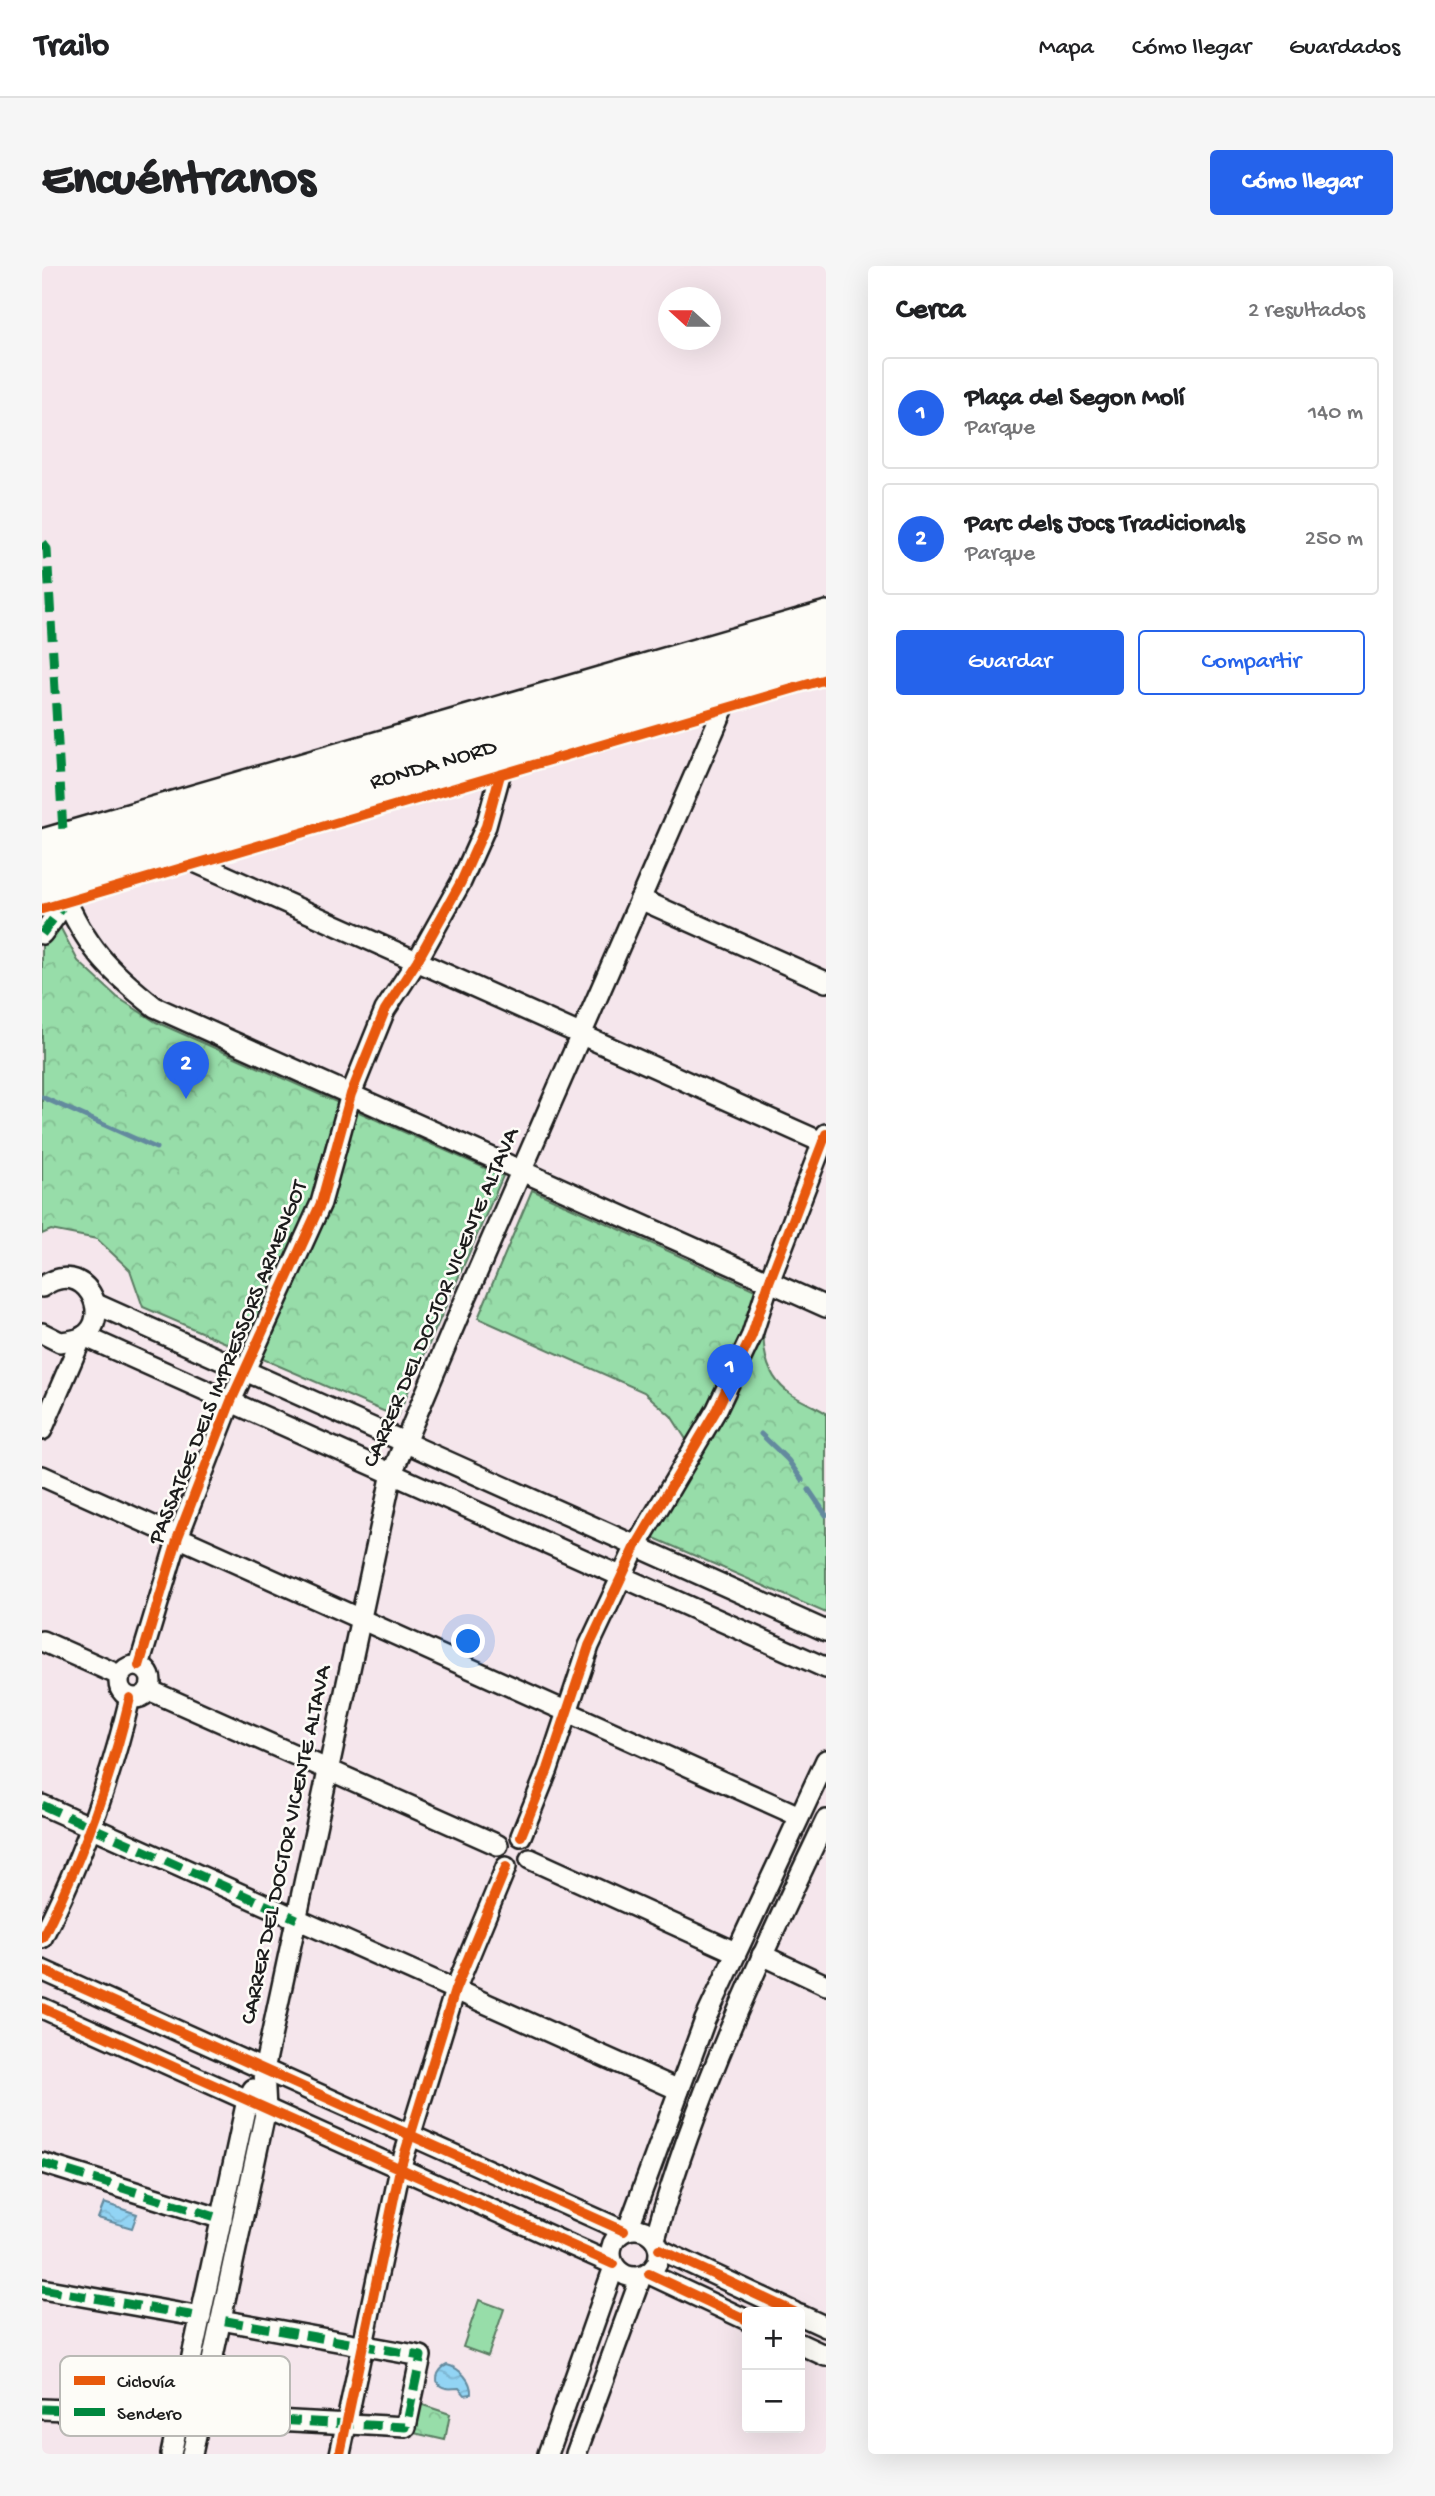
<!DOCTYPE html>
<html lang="es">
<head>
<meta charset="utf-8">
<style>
  :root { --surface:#fff; --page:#f6f6f6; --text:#202124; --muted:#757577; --line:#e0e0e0; --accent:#2563eb }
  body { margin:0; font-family:"Gochi Hand",sans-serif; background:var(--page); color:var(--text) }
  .controls { position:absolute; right:21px; bottom:21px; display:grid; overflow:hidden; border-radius:7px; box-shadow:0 7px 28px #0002 }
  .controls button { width:63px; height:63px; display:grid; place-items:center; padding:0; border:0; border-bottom:2px solid var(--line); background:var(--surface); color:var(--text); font:35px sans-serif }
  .compass { position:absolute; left:616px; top:21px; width:63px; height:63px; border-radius:50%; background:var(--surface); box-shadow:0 7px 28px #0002; rotate:291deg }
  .you { position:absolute; left:427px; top:1376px; width:24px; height:24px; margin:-18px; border:5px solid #fff; border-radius:50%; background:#1a73e8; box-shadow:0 0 0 10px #1a73e833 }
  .badge { display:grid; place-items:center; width:46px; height:46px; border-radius:50%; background:var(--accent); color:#fff; font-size:23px; font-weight:700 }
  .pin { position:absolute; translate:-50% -58px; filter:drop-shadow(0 2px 4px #0008) }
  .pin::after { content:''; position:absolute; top:37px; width:24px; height:21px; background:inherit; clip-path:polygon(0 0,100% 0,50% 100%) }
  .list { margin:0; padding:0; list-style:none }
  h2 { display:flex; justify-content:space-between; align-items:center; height:91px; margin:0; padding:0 28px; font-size:30px }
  h2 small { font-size:23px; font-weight:400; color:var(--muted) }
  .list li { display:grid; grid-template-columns:46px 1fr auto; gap:21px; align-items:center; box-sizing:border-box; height:112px; margin:0 14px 14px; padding:0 14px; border:2px solid var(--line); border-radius:7px }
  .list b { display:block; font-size:26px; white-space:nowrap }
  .list p { margin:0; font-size:23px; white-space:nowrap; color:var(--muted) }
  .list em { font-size:23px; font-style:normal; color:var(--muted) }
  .actions { display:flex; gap:14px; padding:21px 28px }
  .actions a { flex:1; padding:16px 0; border:2px solid var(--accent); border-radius:7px; text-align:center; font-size:24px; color:var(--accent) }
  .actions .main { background:var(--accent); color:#fff }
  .map { position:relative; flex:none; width:784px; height:2188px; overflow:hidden; border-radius:7px }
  header { display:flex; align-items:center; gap:42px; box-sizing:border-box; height:98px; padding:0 35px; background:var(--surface); border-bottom:2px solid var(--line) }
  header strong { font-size:33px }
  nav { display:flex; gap:38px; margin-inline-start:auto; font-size:24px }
  .intro { display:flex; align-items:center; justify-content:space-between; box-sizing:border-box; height:168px; padding:0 42px }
  h1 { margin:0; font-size:49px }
  .button { padding:18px 32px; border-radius:7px; background:var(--accent); color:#fff; font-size:24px; font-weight:700 }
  main { display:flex; gap:42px; padding:0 42px }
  aside { flex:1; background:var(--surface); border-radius:7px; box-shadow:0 7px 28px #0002 }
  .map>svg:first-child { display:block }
  .park { fill:url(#park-crowns); stroke:#5a7c62; stroke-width:2 }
  .garden { fill:#97dda9; stroke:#5a7c62; stroke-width:2 }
  .water { fill:url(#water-waves); stroke:#638a9e; stroke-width:2 }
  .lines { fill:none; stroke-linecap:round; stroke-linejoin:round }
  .stream { stroke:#638a9e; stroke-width:5 }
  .street-casing { stroke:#1c1c1c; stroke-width:24 }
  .primary-casing { stroke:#1c1c1c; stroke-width:35 }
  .street { stroke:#fdfcf7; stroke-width:19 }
  .primary { stroke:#fdfcf7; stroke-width:30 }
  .quiet { stroke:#00873e; stroke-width:9; stroke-dasharray:18 9; stroke-linecap:butt }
  .cycleway-casing { stroke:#fdfcf7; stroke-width:15 }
  .cycleway { stroke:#e8590c; stroke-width:10 }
  .labels { text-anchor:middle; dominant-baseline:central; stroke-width:5; stroke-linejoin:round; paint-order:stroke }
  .street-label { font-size:23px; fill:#1c1c1c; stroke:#fdfcf7 }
  .key { fill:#fdfcf7; stroke:#bab9b5; stroke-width:2 }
  .key-label { font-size:19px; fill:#1c1c1c }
</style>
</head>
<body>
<header>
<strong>Trailo</strong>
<nav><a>Mapa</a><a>Cómo llegar</a><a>Guardados</a></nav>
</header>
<div class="intro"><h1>Encuéntranos</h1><a class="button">Cómo llegar</a></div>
<main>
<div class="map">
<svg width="784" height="2188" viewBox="0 0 784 2188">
  <defs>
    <pattern id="park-crowns" width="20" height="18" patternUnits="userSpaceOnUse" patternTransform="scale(1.75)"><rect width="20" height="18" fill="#97dda9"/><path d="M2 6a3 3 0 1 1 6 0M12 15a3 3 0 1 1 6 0" fill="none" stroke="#82bd91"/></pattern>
    <pattern id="water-waves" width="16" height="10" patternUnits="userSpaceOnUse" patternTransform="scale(1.75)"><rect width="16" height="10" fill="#92d4f4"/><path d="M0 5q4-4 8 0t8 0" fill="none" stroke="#7db5d1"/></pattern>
  </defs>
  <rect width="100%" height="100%" fill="#f5e6ec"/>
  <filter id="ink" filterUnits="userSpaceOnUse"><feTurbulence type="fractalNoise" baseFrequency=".0143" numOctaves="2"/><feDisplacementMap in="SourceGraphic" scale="14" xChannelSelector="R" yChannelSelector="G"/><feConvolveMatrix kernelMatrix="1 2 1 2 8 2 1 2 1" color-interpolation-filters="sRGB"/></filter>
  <g filter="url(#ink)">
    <g class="park">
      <path d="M14,653l22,42 39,36 39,25 347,154 -106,241 -254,-110 -13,-37 -33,-31 -46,-9 -9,4v-310z"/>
      <path d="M490,924l239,107c-12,34 -12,76 21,98 11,7 23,11 34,18v200l-188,-82 51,-87 -18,-28 -27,-24 -166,-74z"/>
      <path d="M378,2138l30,10 -5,26 -31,-7z"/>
    </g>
    <path class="garden" d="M437,2034l25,9 -16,47 -25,-9z"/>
    <g class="water">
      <path d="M62,1937l33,11 -5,14 -34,-10z"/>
      <path d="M405,2099c13,3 25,16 24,29l-6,1 -6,-7c-5,0 -9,1 -13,0 -15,-3 -9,-19 1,-23z"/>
    </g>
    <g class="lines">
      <g class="stream">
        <path d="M0,831l114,51"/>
        <path d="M719,1168l27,26 14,20"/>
        <path d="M767,1224l17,25"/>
      </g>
      <defs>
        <g id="street">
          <path d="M0,573l784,-228"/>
          <path d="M151,588l4,9 629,281"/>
          <path d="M20,625c24,56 46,79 93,116l671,300"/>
          <path d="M0,632l784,-230"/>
          <path d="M598,633l186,83"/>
          <path d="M0,668l25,-33"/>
          <path d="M0,1021c43,-32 73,32 40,50 -6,4 -16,4 -22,5l-18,-9"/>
          <path d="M54,1038l730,327"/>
          <path d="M42,1070l742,332"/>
          <path d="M0,1164l40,-93"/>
          <path d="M0,1210l757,340"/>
          <path d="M0,1375l77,34"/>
          <path d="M97,1400l39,-129 53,-136 90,-198 30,-109 34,-84 32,-49 44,-79 25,-56 14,-51"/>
          <circle cx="93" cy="1416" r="16"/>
          <path d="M107,1424l349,155"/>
          <path d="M0,1539l637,285"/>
          <path d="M479,1570l27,-67 41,-123 47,-100 81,-137 35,-74 17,-53 57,-148"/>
          <path d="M488,1593l205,93"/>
          <path d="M0,1672c39,-76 68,-157 88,-240"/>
          <path d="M720,1689l64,30"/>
          <path d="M0,1704l582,261"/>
          <path d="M0,1742l571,256"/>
          <path d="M0,1897l180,56"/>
          <circle cx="593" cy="1987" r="24"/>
          <path d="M586,1963l77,-209 121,-260"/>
          <path d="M613,1973c41,-146 106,-283 171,-419"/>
          <path d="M617,1983l135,63"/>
          <path d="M607,2008l98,46"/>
          <path d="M0,2023l159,28"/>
          <path d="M758,2049l26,12"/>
          <path d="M758,2078l26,12"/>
          <path d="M0,2143l137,6"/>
          <path d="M159,2150l205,11 15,-71 -200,-36"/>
          <path d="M129,2188l76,-354 6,-11"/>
          <path d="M150,2188l74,-345 -2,-39 128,-597 70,-166 267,-611"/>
          <path d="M298,2188l60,-285 55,-179 51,-123"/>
          <path d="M506,2188l66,-187"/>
          <path d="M534,2188l65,-177"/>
        </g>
        <g id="primary">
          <path d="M0,590l784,-229"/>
          <path id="s1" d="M0,614l784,-230"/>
        </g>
      </defs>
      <use href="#street" class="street-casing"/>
      <use href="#primary" class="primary-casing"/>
      <use href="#street" class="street"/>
      <use href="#primary" class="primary"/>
      <g class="quiet">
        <path d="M0,277l5,6 16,283"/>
        <path d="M0,668l23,-31"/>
        <path d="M0,1539l255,114"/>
        <path d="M0,1897l180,56"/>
        <path d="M0,2023l159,28"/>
        <path d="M0,2143l137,6"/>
        <path d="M159,2150l205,11 15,-71 -200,-36"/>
      </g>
      <defs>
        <g id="cycleway">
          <path d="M0,643l784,-230"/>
          <path d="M97,1400l39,-129 53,-136 90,-198 30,-109 34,-84 32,-49 44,-79 25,-56 14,-51"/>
          <path d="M479,1570l27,-67 41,-123 47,-100 81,-137 35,-74 17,-53 57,-148"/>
          <path d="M0,1672c39,-76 68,-157 88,-240"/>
          <path d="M0,1704l582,261"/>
          <path d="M0,1742l571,256"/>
          <path d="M617,1983l135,63"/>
          <path d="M607,2008l98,46"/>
          <path d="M298,2188l60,-285 55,-179 51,-123"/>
        </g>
      </defs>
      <use href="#cycleway" class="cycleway-casing"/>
      <use href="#cycleway" class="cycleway"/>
    </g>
  </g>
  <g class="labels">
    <g class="street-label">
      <text stroke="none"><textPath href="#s1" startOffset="408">RONDA NORD</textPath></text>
      <text transform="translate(400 1032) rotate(-67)">CARRER DEL DOCTOR VICENTE ALTAVA</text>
      <text transform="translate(187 1097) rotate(-68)">PASSATGE DELS IMPRESSORS ARMENGOT</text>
      <text transform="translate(245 1579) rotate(-78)">CARRER DEL DOCTOR VICENTE ALTAVA</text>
    </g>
  </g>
  <rect x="18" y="2090" width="230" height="80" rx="10" class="key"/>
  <rect x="32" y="2110" width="31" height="9" fill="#e8590c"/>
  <rect x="32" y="2142" width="31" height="8" fill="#00873e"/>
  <g class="key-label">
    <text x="75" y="2121">Ciclovía</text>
    <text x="75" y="2153">Sendero</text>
  </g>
</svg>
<div class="controls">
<button>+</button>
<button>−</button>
</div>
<svg class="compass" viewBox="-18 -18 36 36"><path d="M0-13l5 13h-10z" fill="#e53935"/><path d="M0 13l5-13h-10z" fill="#757577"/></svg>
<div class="you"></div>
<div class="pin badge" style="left:688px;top:1136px">1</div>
<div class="pin badge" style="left:144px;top:833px">2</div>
</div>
<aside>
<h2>Cerca<small>2 resultados</small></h2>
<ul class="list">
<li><span class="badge">1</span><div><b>Plaça del Segon Molí</b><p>Parque</p></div><em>140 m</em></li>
<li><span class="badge">2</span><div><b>Parc dels Jocs Tradicionals</b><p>Parque</p></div><em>250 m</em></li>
</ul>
<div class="actions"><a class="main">Guardar</a><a>Compartir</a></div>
</aside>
</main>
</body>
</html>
